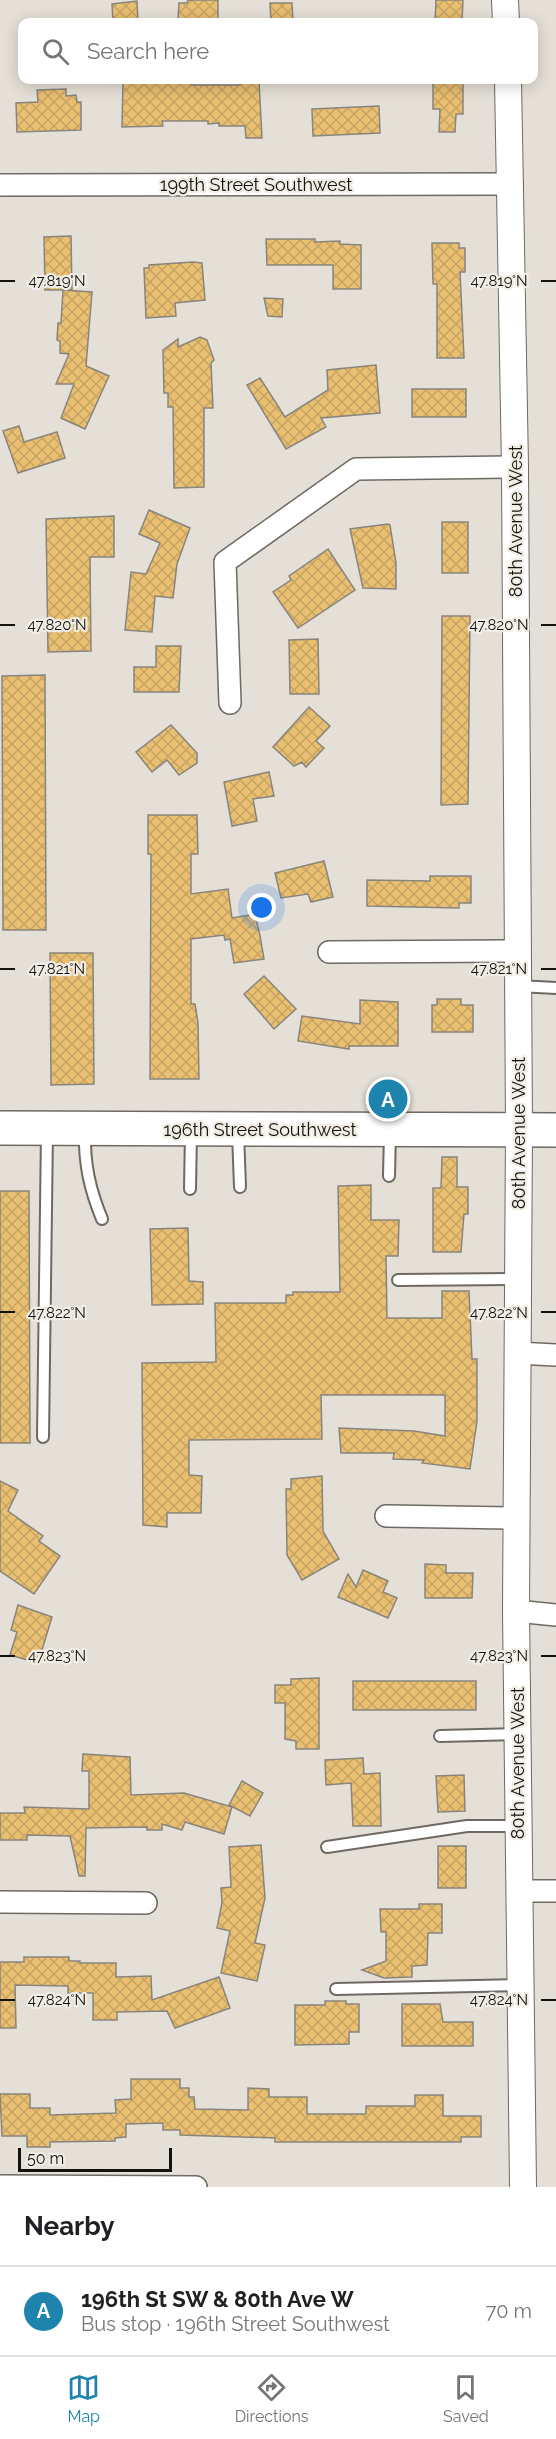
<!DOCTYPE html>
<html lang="en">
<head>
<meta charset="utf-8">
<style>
  :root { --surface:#fff; --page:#f6f6f6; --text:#202124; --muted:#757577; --line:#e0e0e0; --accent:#1e84ae }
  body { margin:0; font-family:Raleway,sans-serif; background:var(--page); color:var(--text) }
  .scale { position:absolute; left:18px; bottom:15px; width:154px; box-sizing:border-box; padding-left:6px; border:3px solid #14120f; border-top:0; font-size:16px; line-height:21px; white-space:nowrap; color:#14120f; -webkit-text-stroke:4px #f2ede4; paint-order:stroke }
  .you { position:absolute; left:262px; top:908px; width:21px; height:21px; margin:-15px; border:4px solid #fff; border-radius:50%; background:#1a73e8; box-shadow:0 0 0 9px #1a73e833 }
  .badge { display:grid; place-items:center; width:39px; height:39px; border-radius:50%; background:var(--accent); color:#fff; font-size:20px; font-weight:700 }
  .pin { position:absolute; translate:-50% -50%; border:3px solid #fff; box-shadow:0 2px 6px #0006 }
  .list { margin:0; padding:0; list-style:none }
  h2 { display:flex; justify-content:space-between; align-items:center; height:78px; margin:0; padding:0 24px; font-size:26px }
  h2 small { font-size:20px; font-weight:400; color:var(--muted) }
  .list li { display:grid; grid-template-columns:39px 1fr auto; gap:18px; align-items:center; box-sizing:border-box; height:90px; padding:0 24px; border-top:2px solid var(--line) }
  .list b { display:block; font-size:22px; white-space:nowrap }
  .list p { margin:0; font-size:20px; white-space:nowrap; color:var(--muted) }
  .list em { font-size:20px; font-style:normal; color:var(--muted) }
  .icon { flex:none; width:33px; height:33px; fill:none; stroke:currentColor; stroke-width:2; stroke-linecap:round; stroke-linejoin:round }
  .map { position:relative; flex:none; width:556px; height:2187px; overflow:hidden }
  .search { position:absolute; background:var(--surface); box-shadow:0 3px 15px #0003; left:18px; right:18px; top:18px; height:66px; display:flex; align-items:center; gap:15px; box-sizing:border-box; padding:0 21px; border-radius:12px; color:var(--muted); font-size:22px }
  .sheet { height:168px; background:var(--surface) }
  nav { display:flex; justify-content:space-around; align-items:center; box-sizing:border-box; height:84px; border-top:2px solid var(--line); background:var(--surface); font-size:16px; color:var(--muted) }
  nav a { display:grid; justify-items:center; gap:3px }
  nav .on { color:var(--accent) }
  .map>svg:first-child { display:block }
  .building { fill:url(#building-cross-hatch); stroke:#89857d; stroke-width:1.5 }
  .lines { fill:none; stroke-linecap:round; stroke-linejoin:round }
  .service-casing { stroke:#6e6962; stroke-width:14 }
  .minor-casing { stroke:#6e6962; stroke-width:24 }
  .tertiary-casing { stroke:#6e6962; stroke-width:28 }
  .primary-casing { stroke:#6e6962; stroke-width:36 }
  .service { stroke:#fff; stroke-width:10 }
  .minor { stroke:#fff; stroke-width:21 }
  .tertiary { stroke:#fff; stroke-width:26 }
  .primary { stroke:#fff; stroke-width:33 }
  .ticks { fill:none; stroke:#14120f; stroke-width:2 }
  .labels { text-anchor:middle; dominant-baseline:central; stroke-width:4.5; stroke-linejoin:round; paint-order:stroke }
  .street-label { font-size:18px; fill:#14120f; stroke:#f2ede4 }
  .ticks-label { font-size:15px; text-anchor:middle; fill:#14120f; stroke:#f2ede4; stroke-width:4.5; stroke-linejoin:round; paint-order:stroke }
</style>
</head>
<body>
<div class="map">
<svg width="556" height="2187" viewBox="0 0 556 2187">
  <defs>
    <pattern id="building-cross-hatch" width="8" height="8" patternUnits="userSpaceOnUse" patternTransform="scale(1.5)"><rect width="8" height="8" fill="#e9bf72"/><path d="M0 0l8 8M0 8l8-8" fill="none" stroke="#c7a362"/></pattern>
  </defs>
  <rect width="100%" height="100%" fill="#e5e0d7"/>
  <g class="building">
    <path d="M188,0h30v22h-31v-3h-9l1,-16h8z"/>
    <path d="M436,0h27l-1,22h-27z"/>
    <path d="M137,1l1,21h-25l-1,-18z"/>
    <path d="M270,3h22l1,19h-22z"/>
    <path d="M123,80h68v5h49v-3l19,-1 3,57h-16l-1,-12h-26v-3l-11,1v-3h-46l1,5 -41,1z"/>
    <path d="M433,80h30v34h-7l-1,18h-16l1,-23h-7z"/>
    <path d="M66,89v7l10,-1 1,7h4v28l-64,2 -1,-29 22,-1 -1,-12z"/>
    <path d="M379,106l1,27 -67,3 -1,-27z"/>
    <path d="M71,236l1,54h-27l-1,-53z"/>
    <path d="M266,239h49v3l25,-1v3l21,1v44h-28v-24h-66z"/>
    <path d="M432,243h27v5h6v24h-5l4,86h-27v-74h-4z"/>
    <path d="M193,262l9,1 3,37 -30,3 1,13 -30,2 -2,-50h5v-3z"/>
    <path d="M63,290l29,2 -6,74 23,10 -24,53 -24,-11 13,-34h-18l13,-30 -9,-1v-12l-3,-1 1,-17h3z"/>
    <path d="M264,298l19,1 -1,18 -14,-1z"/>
    <path d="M200,337l7,3 7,20 -3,3 2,45h-9v79l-30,1 -1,-81h-5v-14h-4l-1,-43 15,-11v8z"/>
    <path d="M376,365l4,48 -59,5 5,9 -40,22 -39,-64 13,-7 25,39 43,-27 -1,-20z"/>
    <rect x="412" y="389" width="54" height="28"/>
    <path d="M19,426l5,16 33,-10 8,26 -47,15 -15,-42z"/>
    <path d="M149,510l41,18 -13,36 -4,34 -18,-2 -3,36 -27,-2 6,-58 15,2 14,-31 -21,-9z"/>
    <path d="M114,516v41h-24l1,94 -43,1 -2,-133z"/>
    <rect x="442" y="522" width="26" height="51"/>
    <path d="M388,524l2,1 6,38v26l-33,-1 -13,-59z"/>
    <path d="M328,549l27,41 -57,38 -25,-36 18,-12 -2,-4z"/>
    <path d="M442,616h28l-2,188 -27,1z"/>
    <path d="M318,639l1,55h-29l-1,-54z"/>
    <path d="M156,646h25l-2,46h-45v-25h22z"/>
    <path d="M45,675l1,255h-43l-1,-254z"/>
    <path d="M309,707l21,19 -14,15 8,7 -18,19 -4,-5 -8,4 -21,-19z"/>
    <path d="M171,725l26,28v10l-18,12 -12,-15 -15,12 -16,-20z"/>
    <path d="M269,772l5,24 -21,3 4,22 -25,5 -8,-44z"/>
    <path d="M148,815h49l1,39h-7v40l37,-5 4,29 23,-4 5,22 4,23 -30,4 -4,-24 -5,1 -1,-5 -33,4v65h4l3,19 1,56h-49l1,-225h-3z"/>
    <path d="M324,861l9,36 -22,5 -3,-8 -27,4 -6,-25z"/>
    <path d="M430,876h41v27h-12v5l-92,-2v-26l63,1z"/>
    <path d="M50,953h43l1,131 -43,1z"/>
    <path d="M264,976l32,33 -22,20 -30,-35z"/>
    <path d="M437,999h24v6h12v27h-41v-27h5z"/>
    <path d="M360,1000l38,2v44h-49v3l-51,-8 4,-25 58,8z"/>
    <path d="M442,1157h15v30h11v27h-4l-3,38h-28v-64h8z"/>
    <path d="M371,1185v35h28l-1,36h-12l1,62h55v-27h27l3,68h5v62l-7,48 -48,-6 2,-3 -31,-1 1,-6h-53l-2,-25 75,3 31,5v-41h-124l1,44 -133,1v35l13,1 -1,37h-34v14l-24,-2 -1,-162 74,-1 -1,-59h71v-8h7v-3h47l-2,-106z"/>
    <path d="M0,1191h29l1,252h-30z"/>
    <path d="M188,1228l1,53 14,1v22l-51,1 -2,-76z"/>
    <path d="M322,1476l1,55 16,28 -37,21 -15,-25 -1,-66h5v-10z"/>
    <path d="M0,1481l18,9 -10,21 35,25 -4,5 21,15 -26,38 -34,-23z"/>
    <path d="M425,1564l21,1v8h27l-1,25h-47z"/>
    <path d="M363,1570l25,11 -5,11 14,6 -9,20 -50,-21 10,-23 8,13z"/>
    <path d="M18,1605l34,12 -14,46 -28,-8 7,-23 -6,-2z"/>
    <path d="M319,1678v71h-23v-8l-11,-2v-36h-10v-18h16v-6z"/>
    <rect x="353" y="1681" width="123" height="29"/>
    <path d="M83,1754l47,3 1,38 53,-2 48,14 -8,27 -39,-12 -3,8 -20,-6v6h-15v-3l-61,1 -1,48h-6l-9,-40 -43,-1v5h-27v-27h25l-1,-6 65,2v-38h-7z"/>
    <path d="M363,1758l1,16 16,-1 1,53h-28l-2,-43 -25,2 -1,-25z"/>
    <path d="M464,1775l1,36 -27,1 -2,-36z"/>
    <path d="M242,1781l21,12 -13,23 -21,-11z"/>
    <path d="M261,1845l4,53 -10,45 10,2 -8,36 -36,-8 9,-42 -13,-3 5,-25 -1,-15 10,-1 -2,-40z"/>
    <rect x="438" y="1846" width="28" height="42"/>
    <path d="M419,1904h23v29h-14l-1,32 -15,1v11l-28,1 -22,-8 24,-9v-29h-5l-1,-23h39z"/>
    <path d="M24,1957h45v4h11v2h36v14l35,-1 1,24 67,-23 11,31 -55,20 -8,-17 -50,1v8h-24v-27h-25v-7l-53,-1 1,43h-16v-66h24z"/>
    <path d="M325,2001h21v3h13v28h-10v12l-54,1v-40h30z"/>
    <path d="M402,2004h38l3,18h30v24h-71z"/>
    <path d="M131,2079h49v9h9v9h5l1,12 53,1v-22l21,1v8h38v17h59v-8h49v-11h28v21h38v21h-20v5h-186v-4l-95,-3v-5h-17v-7l-37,1v13l-11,1v3l-65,1v5h-23v-11h-25l-2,-42h30v14h20v7l66,-2 -1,-13 16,-1z"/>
  </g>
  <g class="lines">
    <defs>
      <g id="service">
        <path d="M518,986l38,2"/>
        <path d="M85,1132c-1,32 5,58 17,87"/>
        <path d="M238,1133l2,54"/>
        <path d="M389,1176l1,-43"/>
        <path d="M190,1189l1,-57"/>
        <path d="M398,1280l119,-1"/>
        <path d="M43,1437l4,-306"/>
        <path d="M440,1736l77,-2"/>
        <path d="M327,1847l140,-21h50"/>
        <path d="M336,1989l184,-4"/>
      </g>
      <g id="minor">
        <path d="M0,185l512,-1"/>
        <path d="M230,703l-5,-141 131,-93 159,-2"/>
        <path d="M329,952l189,-1"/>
        <path d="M516,1353l40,2"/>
        <path d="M386,1516l130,2"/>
        <path d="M516,1611l40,4"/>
        <path d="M518,1891h38"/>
        <path d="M0,1902l146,1"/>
        <path d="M0,2186l196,1"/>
      </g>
      <g id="tertiary">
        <path d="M505,0l1,22"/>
        <path d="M508,80l7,387 4,663 -3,481 7,576"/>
      </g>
      <path id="primary" d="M0,1128l556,2"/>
    </defs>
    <use href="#service" class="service-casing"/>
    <use href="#minor" class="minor-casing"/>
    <use href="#tertiary" class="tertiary-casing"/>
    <use href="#primary" class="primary-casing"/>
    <use href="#service" class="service"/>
    <use href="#minor" class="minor"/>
    <use href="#tertiary" class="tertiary"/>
    <use href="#primary" class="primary"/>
  </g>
  <path class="ticks" d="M0,281h15M541,281h15M0,625h15M541,625h15M0,969h15M541,969h15M0,1312h15M541,1312h15M0,1656h15M541,1656h15M0,2000h15M541,2000h15"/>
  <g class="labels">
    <g class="street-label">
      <text x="256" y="184">199th Street Southwest</text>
      <text transform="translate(515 521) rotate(-90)">80th Avenue West</text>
      <text x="260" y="1129">196th Street Southwest</text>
      <text transform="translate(518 1133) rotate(-90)">80th Avenue West</text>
      <text transform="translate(517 1763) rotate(-90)">80th Avenue West</text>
    </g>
  </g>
  <g class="ticks-label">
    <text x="499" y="286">47.819°N</text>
    <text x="57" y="286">47.819°N</text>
    <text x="57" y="630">47.820°N</text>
    <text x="499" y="630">47.820°N</text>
    <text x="57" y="974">47.821°N</text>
    <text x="499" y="974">47.821°N</text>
    <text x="57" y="1318">47.822°N</text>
    <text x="499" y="1318">47.822°N</text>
    <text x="499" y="1661">47.823°N</text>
    <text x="57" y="1661">47.823°N</text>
    <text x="499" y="2005">47.824°N</text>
    <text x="57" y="2005">47.824°N</text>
  </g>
</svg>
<div class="scale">50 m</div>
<div class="you"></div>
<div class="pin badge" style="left:388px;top:1099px">A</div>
<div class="search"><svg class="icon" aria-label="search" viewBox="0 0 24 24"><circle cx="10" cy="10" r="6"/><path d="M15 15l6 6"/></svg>Search here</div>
</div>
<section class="sheet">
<h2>Nearby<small></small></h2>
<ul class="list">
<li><span class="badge">A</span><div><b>196th St SW &amp; 80th Ave W</b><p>Bus stop · 196th Street Southwest</p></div><em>70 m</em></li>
</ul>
</section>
<nav>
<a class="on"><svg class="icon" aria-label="map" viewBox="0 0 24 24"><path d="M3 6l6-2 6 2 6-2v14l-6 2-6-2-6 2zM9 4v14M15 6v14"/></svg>Map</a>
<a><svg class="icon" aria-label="directions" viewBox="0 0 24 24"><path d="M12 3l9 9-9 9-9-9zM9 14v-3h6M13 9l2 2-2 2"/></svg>Directions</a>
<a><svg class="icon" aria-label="saved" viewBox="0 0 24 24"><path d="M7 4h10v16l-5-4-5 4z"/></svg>Saved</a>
</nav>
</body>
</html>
